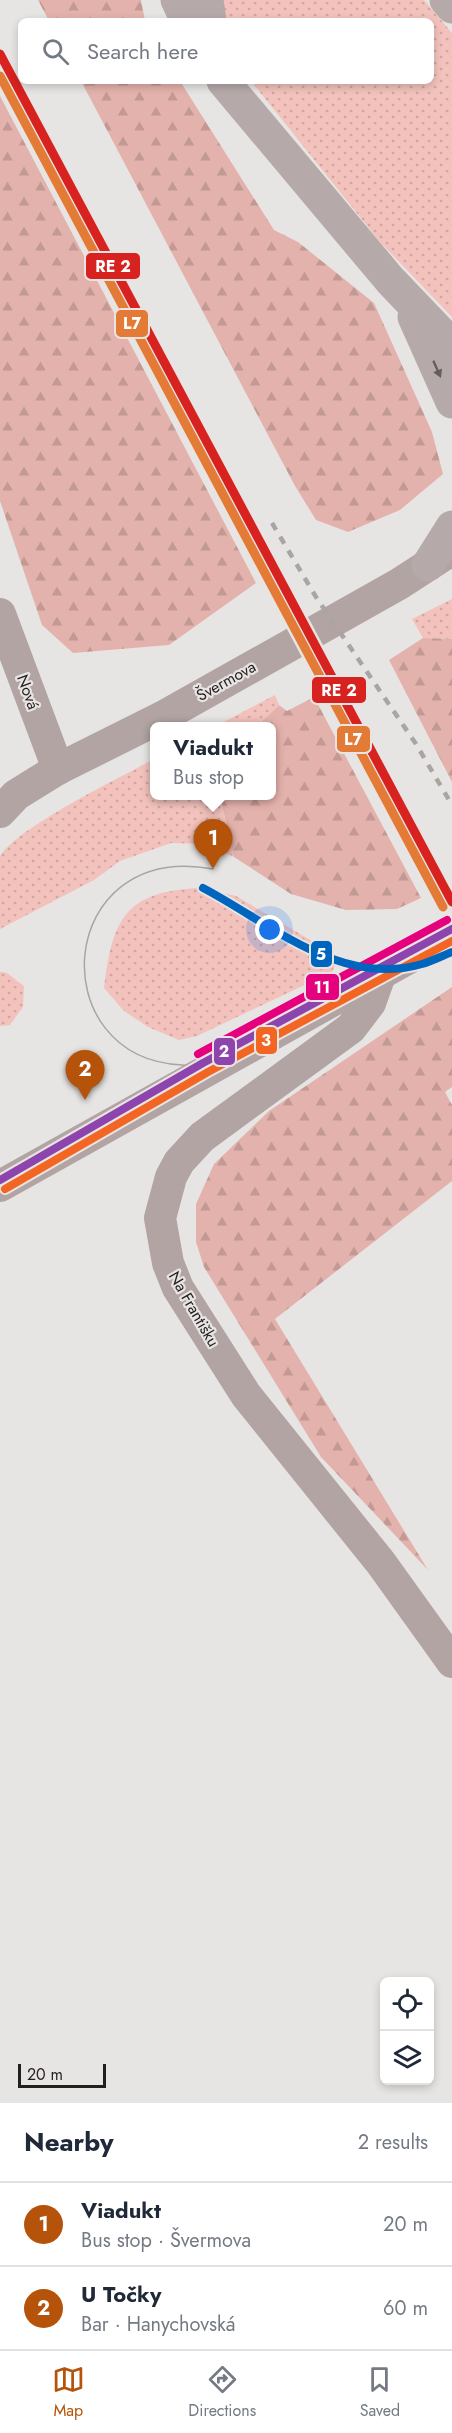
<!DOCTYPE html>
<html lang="en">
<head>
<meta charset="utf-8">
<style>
  :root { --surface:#fff; --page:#f6f6f7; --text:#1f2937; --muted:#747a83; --line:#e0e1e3; --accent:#b45309 }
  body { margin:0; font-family:Jost,sans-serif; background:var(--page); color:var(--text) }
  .controls { position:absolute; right:18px; bottom:18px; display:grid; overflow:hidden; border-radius:9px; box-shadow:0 3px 9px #0003 }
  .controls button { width:54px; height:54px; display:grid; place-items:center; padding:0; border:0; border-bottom:2px solid var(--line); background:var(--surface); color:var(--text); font:30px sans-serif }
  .scale { position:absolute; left:18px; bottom:15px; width:88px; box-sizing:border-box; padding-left:6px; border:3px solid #211f1f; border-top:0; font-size:16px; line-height:21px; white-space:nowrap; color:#211f1f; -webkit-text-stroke:4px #e8e4e3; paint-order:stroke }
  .you { position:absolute; left:270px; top:930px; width:21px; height:21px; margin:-15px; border:4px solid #fff; border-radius:50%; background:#1a73e8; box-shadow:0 0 0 9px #1a73e833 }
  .badge { display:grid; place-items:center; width:39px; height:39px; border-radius:50%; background:var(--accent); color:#fff; font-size:20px; font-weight:700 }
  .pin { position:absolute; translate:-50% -50px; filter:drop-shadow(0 2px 3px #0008) }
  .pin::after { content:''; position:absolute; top:32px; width:21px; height:18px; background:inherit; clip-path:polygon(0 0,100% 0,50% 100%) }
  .popup { position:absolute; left:150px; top:722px; width:126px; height:78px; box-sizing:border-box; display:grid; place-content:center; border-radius:9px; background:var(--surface); filter:drop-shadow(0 2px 4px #0005); font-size:20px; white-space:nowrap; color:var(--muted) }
  .popup b { font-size:22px; color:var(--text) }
  .popup::after { content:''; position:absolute; left:50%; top:100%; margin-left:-12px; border:12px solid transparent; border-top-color:var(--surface) }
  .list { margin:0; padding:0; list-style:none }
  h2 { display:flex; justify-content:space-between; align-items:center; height:78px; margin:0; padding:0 24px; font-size:26px }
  h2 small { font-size:20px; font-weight:400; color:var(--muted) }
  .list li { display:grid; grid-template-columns:39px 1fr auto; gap:18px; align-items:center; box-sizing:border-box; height:84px; padding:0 24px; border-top:2px solid var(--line) }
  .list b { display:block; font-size:22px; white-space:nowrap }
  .list p { margin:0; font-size:20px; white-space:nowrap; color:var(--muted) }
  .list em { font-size:20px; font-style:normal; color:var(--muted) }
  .icon { flex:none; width:33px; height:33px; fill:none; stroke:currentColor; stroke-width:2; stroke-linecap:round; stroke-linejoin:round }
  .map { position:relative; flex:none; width:452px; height:2103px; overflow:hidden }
  .search { position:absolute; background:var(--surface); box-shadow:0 3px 9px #0003; left:18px; right:18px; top:18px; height:66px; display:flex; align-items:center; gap:15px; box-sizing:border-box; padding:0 21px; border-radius:9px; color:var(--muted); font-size:22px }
  .sheet { height:246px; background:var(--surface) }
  nav { display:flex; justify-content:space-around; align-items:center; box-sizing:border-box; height:84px; border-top:2px solid var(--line); background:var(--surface); font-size:16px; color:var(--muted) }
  nav a { display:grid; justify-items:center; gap:3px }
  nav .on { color:var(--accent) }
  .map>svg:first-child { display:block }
  .grass { fill:url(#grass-dots) }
  .forest { fill:url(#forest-firs) }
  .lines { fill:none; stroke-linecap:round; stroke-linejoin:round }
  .minor { stroke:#b1a4a3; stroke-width:32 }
  .highway { stroke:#b5aaa9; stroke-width:33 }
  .tram { stroke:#aba4a3; stroke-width:1.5 }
  .rail { stroke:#aba4a3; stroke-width:4.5; stroke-dasharray:8 8; stroke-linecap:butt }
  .rail-1-casing { stroke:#e8e4e3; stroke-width:14 }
  .rail-2-casing { stroke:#e8e4e3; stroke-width:14 }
  .rail-1 { stroke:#d7221f; stroke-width:9 }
  .rail-2 { stroke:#e37b36; stroke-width:9 }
  .tram-1-casing { stroke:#e8e4e3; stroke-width:12 }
  .tram-2-casing { stroke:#e8e4e3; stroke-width:12 }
  .tram-3-casing { stroke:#e8e4e3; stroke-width:12 }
  .tram-4-casing { stroke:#e8e4e3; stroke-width:12 }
  .tram-1 { stroke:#8e44ad; stroke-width:8 }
  .tram-2 { stroke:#f26522; stroke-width:8 }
  .tram-3 { stroke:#e5007d; stroke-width:8 }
  .tram-4 { stroke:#0065bd; stroke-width:8 }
  .oneway { fill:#645e5d }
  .labels { text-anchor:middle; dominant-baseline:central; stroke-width:4.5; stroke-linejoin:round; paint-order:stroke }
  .street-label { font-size:16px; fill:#211f1f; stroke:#e8e4e3 }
  .line-badge { stroke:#e8e4e3; stroke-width:2 }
  .badge-label { font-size:16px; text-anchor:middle; font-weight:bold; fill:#fff }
</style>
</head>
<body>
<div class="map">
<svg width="452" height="2103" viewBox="0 0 452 2103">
  <defs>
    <pattern id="grass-dots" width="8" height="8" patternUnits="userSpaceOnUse" patternTransform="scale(1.5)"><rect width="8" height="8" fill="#f3c2bc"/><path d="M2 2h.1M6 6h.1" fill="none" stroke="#d0a6a1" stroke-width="1.8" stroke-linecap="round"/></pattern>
    <pattern id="forest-firs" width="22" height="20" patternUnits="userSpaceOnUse" patternTransform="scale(1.5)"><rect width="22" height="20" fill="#e4b2ac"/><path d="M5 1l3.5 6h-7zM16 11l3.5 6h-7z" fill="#c39994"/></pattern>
  </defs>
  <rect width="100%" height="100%" fill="#e7e5e4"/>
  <g class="grass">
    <path d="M221,0h203l28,33v284l-72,-75 -129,-161h180v-60h-207z"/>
    <path d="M452,599v40l-29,-1 -11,-19z"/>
    <path d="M275,695l4,10 -22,21h-41z"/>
    <path d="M154,759v37h66l14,61 -26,-13 -37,-1 -51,18 -26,19 -94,49v-73c21,-31 118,-77 154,-97z"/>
    <path d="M201,888l35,8 103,61 -7,15 -135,64 -18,4 -31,-13 -24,-16 -20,-23c8,-70 22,-97 97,-100z"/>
    <path d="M0,972l7,1 17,13 -1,21 -13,18 -10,1z"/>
  </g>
  <g class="forest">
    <path d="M38,0h103l4,21h-96z"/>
    <path d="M81,81h99l94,149 24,12 76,61 58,129 11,42 -43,36 -52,22 -32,-12 -21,-34z"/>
    <path d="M0,96l256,487 -87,62 -96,8 -31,-28 -42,-124z"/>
    <path d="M423,638l29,1v143l-63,-122z"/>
    <path d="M314,697l107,201 -24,11 -51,1 -55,-16 -57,-37 -14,-61h52v-70h-15l22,-21 8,6z"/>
    <path d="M452,987v100l-7,5 7,13v76l-177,138 153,251 -107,-113 -117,-190 -8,-25v-38l18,-40 55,-53z"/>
  </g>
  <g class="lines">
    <g class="minor">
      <path d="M0,614l58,155"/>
      <path d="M0,812l16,-17 42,-26 108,-54 233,-131 51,-33"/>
      <path d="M380,975l-10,28 -19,25 -149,109 -23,25 -8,15 -11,41 8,45 10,25 68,107 135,168 71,99"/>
      <path d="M0,1186l452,-252"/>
    </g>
    <g class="highway">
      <path d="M177,0l10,21"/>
      <path d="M207,0l3,21"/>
      <path d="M446,0l6,7"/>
      <path d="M223,81l167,199 62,65"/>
      <path d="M414,317l38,85"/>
      <path d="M428,565l24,-38"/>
    </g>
    <path class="tram" d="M213,869c-158,-29 -173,189 -31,196 35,2 70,-12 102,-24"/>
    <path class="rail" d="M272,523l44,74 100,147 36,61"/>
    <defs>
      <path id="rail-1" d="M0,54l452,848"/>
      <path id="rail-2" d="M0,76l443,831"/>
    </defs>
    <use href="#rail-1" class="rail-1-casing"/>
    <use href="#rail-2" class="rail-2-casing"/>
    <use href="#rail-1" class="rail-1"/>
    <use href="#rail-2" class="rail-2"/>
    <defs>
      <path id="tram-1" d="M0,1180l203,-117 249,-134"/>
      <path id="tram-2" d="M5,1189l203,-117 244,-131"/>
      <path id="tram-3" d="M198,1054l249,-134"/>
      <path id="tram-4" d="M203,888c67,35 138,100 219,76 10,-3 20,-8 30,-12"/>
    </defs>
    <use href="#tram-1" class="tram-1-casing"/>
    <use href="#tram-2" class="tram-2-casing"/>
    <use href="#tram-3" class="tram-3-casing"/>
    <use href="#tram-4" class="tram-4-casing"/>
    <use href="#tram-1" class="tram-1"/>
    <use href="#tram-2" class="tram-2"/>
    <use href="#tram-3" class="tram-3"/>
    <use href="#tram-4" class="tram-4"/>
  </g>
  <defs><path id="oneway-solid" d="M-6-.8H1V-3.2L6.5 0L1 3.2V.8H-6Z" transform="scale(1.5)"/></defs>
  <use class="oneway" href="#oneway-solid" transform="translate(437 369) rotate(66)"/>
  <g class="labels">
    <g class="street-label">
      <text transform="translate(226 681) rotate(-29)">Švermova</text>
      <text transform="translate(28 692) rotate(70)">Nová</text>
      <text transform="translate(194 1309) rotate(60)">Na Františku</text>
    </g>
  </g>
  <g class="line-badge">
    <rect x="85" y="252" width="56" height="28" rx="6" fill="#d7221f"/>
    <rect x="115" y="309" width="34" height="29" rx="6" fill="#e37b36"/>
    <rect x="311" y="676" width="56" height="28" rx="6" fill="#d7221f"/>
    <rect x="336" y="725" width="35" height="28" rx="6" fill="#e37b36"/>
    <rect x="310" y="940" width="23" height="28" rx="6" fill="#0065bd"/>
    <rect x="305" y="973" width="35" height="28" rx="6" fill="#e5007d"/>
    <rect x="255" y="1026" width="23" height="29" rx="6" fill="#f26522"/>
    <rect x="213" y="1037" width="23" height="29" rx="6" fill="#8e44ad"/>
  </g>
  <g class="badge-label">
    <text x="113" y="272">RE 2</text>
    <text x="132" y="329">L7</text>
    <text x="339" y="696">RE 2</text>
    <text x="353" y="745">L7</text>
    <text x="321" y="960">5</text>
    <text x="322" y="993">11</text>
    <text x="266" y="1046">3</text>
    <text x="224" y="1057">2</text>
  </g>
</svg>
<div class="controls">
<button><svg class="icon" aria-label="locate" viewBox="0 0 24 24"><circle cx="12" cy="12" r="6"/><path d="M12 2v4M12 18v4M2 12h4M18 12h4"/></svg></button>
<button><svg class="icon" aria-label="layers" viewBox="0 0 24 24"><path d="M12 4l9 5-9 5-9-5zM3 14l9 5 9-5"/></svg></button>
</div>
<div class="scale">20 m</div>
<div class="you"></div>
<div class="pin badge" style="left:213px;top:869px">1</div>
<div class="popup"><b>Viadukt</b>Bus stop</div>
<div class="pin badge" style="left:85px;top:1100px">2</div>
<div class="search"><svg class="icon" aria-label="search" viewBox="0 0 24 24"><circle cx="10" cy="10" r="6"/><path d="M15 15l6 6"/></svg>Search here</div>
</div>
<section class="sheet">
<h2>Nearby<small>2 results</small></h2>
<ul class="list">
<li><span class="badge">1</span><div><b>Viadukt</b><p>Bus stop · Švermova</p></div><em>20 m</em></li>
<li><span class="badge">2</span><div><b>U Točky</b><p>Bar · Hanychovská</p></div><em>60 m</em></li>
</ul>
</section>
<nav>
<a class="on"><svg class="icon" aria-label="map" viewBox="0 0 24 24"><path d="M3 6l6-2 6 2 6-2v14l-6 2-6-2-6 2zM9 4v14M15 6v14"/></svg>Map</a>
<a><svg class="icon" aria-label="directions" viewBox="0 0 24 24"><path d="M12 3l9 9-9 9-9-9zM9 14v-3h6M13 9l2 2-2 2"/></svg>Directions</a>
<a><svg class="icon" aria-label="saved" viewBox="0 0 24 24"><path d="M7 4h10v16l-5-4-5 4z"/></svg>Saved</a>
</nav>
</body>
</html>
